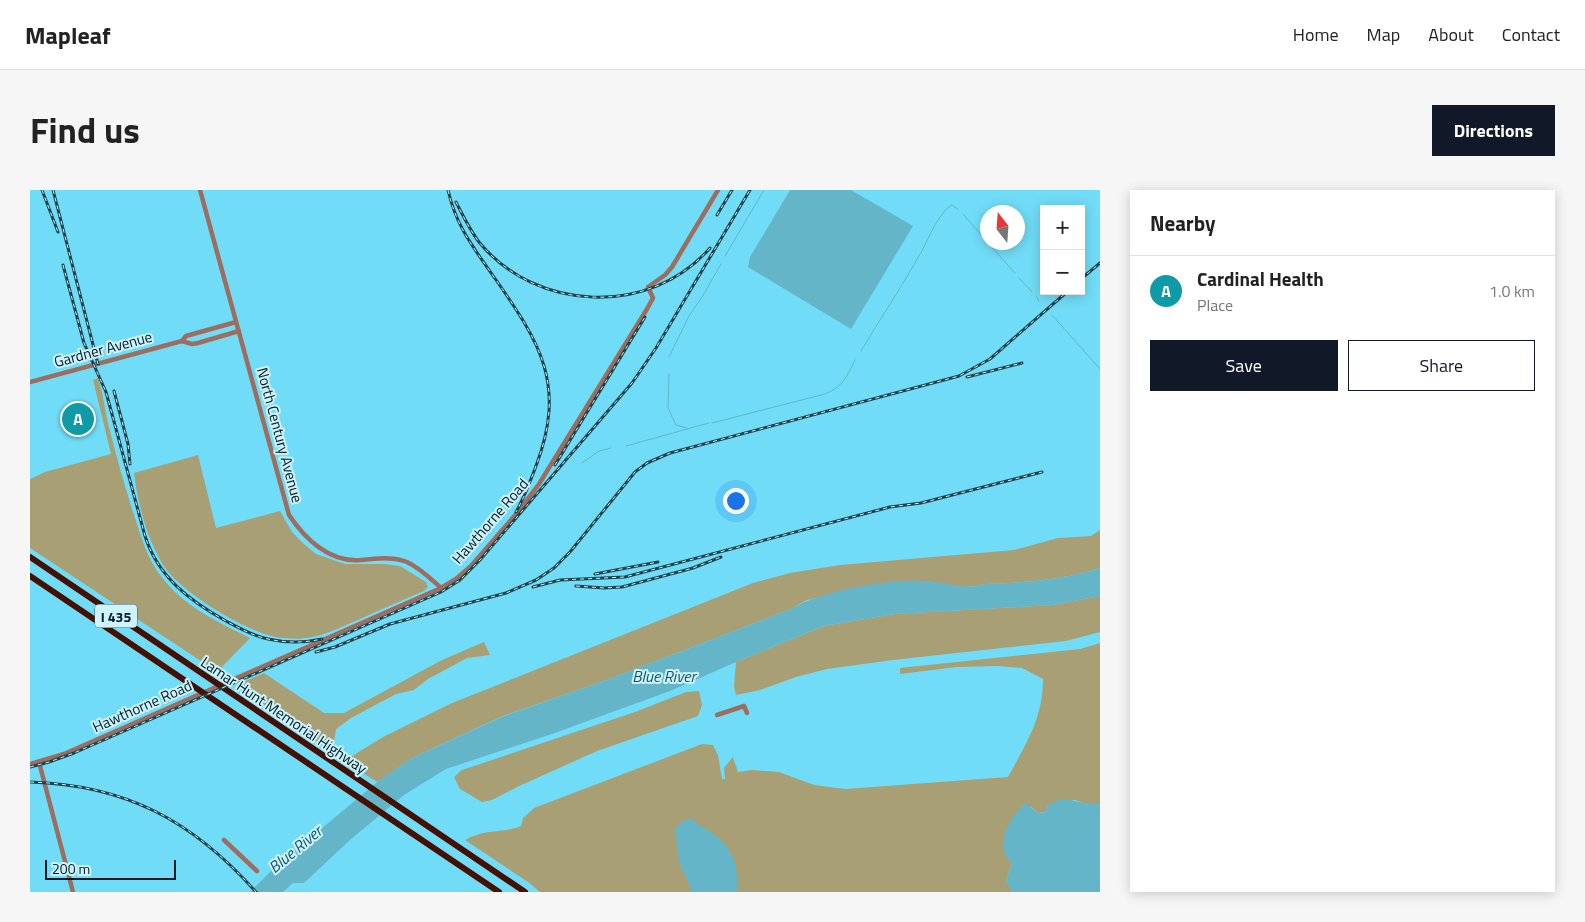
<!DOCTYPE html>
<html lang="en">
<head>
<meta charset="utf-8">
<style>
  :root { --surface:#fff; --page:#f6f6f6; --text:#222; --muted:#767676; --line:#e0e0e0; --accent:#111827 }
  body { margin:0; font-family:"Titillium Web",sans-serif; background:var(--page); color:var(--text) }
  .controls { position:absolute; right:15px; top:15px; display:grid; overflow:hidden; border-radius:0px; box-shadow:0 2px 12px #0003 }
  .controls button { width:45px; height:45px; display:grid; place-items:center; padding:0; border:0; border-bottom:1px solid var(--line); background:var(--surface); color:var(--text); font:25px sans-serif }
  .compass { position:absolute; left:950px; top:15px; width:45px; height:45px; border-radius:50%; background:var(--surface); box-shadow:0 2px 12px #0003; rotate:343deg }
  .scale { position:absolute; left:15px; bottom:12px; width:131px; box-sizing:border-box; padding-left:5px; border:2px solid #031a20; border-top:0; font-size:14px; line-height:18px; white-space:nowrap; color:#031a20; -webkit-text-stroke:4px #cdf3fe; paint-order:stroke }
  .you { position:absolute; left:705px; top:310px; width:18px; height:18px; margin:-12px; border:4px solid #fff; border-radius:50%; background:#1a73e8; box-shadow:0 0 0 8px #1a73e833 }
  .badge { display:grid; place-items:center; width:32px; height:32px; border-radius:50%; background:var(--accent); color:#fff; font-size:16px; font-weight:700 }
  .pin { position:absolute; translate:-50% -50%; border:2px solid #fff; box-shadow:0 1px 5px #0006 }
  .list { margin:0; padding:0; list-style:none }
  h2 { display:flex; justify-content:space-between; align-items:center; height:65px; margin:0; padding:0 20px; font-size:21px }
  h2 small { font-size:16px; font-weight:400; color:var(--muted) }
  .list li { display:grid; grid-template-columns:32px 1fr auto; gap:15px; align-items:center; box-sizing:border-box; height:70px; padding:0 20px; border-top:1px solid var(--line) }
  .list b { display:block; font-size:19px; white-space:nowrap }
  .list p { margin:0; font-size:16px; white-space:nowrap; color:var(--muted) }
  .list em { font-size:16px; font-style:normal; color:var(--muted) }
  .actions { display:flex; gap:10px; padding:15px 20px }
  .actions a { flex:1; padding:11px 0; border:1px solid var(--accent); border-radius:0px; text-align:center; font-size:18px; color:var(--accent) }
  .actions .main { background:var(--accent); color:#fff }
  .map { position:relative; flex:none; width:1070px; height:702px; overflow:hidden; border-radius:0px }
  header { display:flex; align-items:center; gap:30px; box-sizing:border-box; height:70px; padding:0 25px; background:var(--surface); border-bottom:1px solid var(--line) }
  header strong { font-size:24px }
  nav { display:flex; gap:28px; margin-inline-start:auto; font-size:18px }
  .intro { display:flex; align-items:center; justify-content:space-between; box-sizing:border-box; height:120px; padding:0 30px }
  h1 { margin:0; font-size:35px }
  .button { padding:12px 22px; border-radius:0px; background:var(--accent); color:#fff; font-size:18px; font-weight:700 }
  main { display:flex; gap:30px; padding:0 30px }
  aside { flex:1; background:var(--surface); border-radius:0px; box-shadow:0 2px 12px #0003 }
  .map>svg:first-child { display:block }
  .green { fill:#a99f74 }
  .water { fill:#65b5c9 }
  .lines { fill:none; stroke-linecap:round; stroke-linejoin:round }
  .stream { stroke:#65b5c9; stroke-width:1 }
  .minor { stroke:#9d6d60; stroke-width:4.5 }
  .highway { stroke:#450f02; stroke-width:6 }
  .rail-casing { stroke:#1b444e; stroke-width:3 }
  .rail { stroke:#cdf3fe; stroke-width:1; stroke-dasharray:4; stroke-linecap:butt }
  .labels { text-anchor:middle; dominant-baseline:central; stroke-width:4; stroke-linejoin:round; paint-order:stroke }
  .shield { fill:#cdf3fe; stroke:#405b63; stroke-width:1 }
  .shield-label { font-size:14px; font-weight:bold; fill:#031a20 }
  .street-label { font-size:15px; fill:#031a20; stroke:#cdf3fe }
  .water-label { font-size:16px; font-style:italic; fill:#125665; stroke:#cdf3fe }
</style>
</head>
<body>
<header>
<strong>Mapleaf</strong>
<nav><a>Home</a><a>Map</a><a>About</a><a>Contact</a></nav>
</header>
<div class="intro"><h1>Find us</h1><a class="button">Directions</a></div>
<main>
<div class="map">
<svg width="1070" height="702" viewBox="0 0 1070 702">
  <rect width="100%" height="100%" fill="#71dcf7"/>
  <g class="green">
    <path d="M68,188c6,18 7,35 12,53 7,28 15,56 24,84 11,33 15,51 41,77 21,20 49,33 75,46l-32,33 -5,-2 -183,-121v-69l15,-7 66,-18 -18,-74z"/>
    <path d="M168,265l18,73 64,-17 12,21 12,12 12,10 29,10h40l15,2 26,16 2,5 -4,4c-22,9 -44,19 -66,29 -15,6 -30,14 -46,17 -13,3 -29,2 -41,-1 -31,-8 -94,-46 -109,-73 -16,-27 -24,-59 -28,-90z"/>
    <path d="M1070,340v38c-37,12 -77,15 -116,16l-6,2 -15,1 -37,-6 -29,1 -90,18 -16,9 -187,72 -101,35 -91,42 -35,24 -33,-21 39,-24 69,-34 301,-120 37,-10 50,-8 174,-15 44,-12 33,-2z"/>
    <path d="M1070,406v36l-34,9 -173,19 -66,9 -31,8 -36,13 -24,5 -2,-9 2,-24 88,-36 70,-12 159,-9z"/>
    <path d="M454,452l6,13 -23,3 -39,21 -14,11 -18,4 -45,24 -15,11 -2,14 -7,6 -91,-64 28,-12 60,40h20l98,-53z"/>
    <path d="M1070,453v161l-11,1 -14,-5 -27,5 -3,7 -7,1 -7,-6 -26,46 7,10 -6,18 7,11h-473l-12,-10 -63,-42c22,-12 36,-6 56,-14l2,-8 11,-10 168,-64 11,1 5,10 4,24h3l-1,-11 9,-11 5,15 14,-2 27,2 35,13 31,4 163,-12c18,-33 35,-59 35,-98l-21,-11 -24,-2 -41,1 -57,7v-6l180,-19z"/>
    <path d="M669,501l3,14 -4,11 -101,35 -80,36 -25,13 -10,2 -22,-13 -6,-12 8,-7 173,-58 51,-20z"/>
  </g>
  <g class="water">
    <path d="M760,0h61l62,36 -62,103 -103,-62 2,-10z"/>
    <path d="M1070,378v28l-47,9 -159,9 -70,12 -88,36 -66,29 -118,43 -106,35 -42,26 -53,44 -47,44h-11l-10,9h-33l21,-21 111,-93 30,-20 92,-42 100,-35 187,-72c33,-19 96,-30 135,-28 19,1 40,10 58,3 39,-1 79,-4 116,-16z"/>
    <path d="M1031,609c14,1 26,6 39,5v88h-87l-7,-11 6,-18c-2,-3 -6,-6 -7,-10 -7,-18 8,-38 20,-50l13,10 7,-1 3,-7z"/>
    <path d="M660,628c8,7 18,11 26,18 19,14 22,34 22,56h-46l-13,-30 -3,-25 -2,-6 7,-9z"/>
  </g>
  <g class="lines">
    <g class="stream">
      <path d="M933,24l22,25"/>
      <path d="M960,55l25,28"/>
      <path d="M695,66l39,-66"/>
      <path d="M989,88l13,14"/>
      <path d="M1006,106l3,5"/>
      <path d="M1022,125l48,54"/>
      <path d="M831,161c19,-32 40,-63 58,-95 8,-13 19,-44 33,-51l6,4"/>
      <path d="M639,167l20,-41 13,-19 19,-33"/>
      <path d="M639,184l-1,34 8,17 11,3"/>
      <path d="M682,233l113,-29c18,-7 22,-18 30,-34"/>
      <path d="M596,256l83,-23"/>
      <path d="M552,273l17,-12 12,-3"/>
    </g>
    <g class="minor">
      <path d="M170,0l89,325c16,24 41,48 72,45 15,-1 31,-4 46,2 13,6 24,17 34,26"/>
      <path d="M152,151l10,3 6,-1 41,-12"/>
      <path d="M0,192l152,-41 4,-5 50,-14"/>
      <path d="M687,525l27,-9 3,7"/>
      <path d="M9,572l34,130"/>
      <path d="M0,574l34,-10 377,-166 15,-9 15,-13 46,-53 22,-29 108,-175 6,-11 -5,-11 17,-12 7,-8 46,-77"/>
      <path d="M194,650l33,31"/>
    </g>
    <g class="highway">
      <path d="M0,367l495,335"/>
      <path d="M0,386l469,316"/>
    </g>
    <defs>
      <g id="rail">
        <path d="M12,0l16,42"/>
        <path d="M23,0l45,174"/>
        <path d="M418,0c8,36 25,57 46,87 46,66 73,107 42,189 -6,16 -12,32 -20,46"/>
        <path d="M426,12c7,14 14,28 23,40 57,70 171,75 231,6"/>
        <path d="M687,25l15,-25"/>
        <path d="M33,75l21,78 22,49 39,144c13,41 45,65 81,85 13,7 27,15 42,18 18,4 36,4 54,0"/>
        <path d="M1051,89l19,-16"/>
        <path d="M937,187l55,-14"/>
        <path d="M84,201l14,53 2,20"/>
        <path d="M525,275l90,-148"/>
        <path d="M565,384l63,-12"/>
        <path d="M546,396l28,2 18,-1 71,-19 28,-11"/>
        <path d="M503,397l27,-7 65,-3 265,-70 31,-4 121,-31"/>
        <path d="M286,462l19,-5 55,-23 116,-31 30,-13 18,-12 16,-16 65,-80 12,-9 23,-10 289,-77 31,-17 78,-68"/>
        <path d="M0,577l19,-5 25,-9 367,-161 19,-12 20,-20 152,-177 24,-35 94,-158"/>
        <path d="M0,592c96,3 163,39 226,110"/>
      </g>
    </defs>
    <use href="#rail" class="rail-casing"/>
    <use href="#rail" class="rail"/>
  </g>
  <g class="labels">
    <rect class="shield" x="65" y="414.5" width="42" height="23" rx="4"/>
    <g class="shield-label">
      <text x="86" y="426">I 435</text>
    </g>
    <g class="street-label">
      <text transform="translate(73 159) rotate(-15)">Gardner Avenue</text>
      <text transform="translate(250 245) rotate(75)">North Century Avenue</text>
      <text transform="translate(460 331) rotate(-49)">Hawthorne Road</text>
      <text transform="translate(112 516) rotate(-24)">Hawthorne Road</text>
      <text transform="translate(254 525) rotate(34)">Lamar Hunt Memorial Highway</text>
    </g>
    <g class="water-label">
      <text x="634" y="486">Blue River</text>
      <text transform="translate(265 659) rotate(-40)">Blue River</text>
    </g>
  </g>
</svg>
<div class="controls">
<button>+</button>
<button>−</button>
</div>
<svg class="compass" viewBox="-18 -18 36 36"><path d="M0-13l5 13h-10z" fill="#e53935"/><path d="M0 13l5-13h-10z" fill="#767676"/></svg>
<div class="scale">200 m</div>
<div class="you"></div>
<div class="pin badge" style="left:48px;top:229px;background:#0f9aa8">A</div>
</div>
<aside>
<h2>Nearby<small></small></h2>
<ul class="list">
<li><span class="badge" style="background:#0f9aa8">A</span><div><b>Cardinal Health</b><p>Place</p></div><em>1.0 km</em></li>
</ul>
<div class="actions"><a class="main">Save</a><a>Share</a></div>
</aside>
</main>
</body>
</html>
